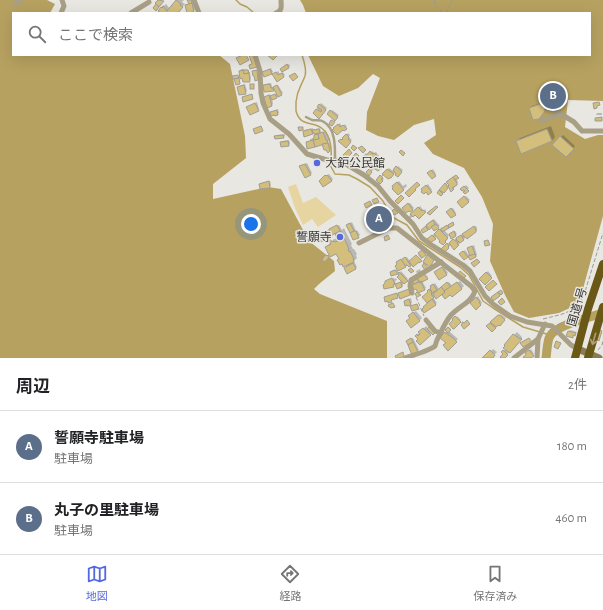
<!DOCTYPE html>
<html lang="ja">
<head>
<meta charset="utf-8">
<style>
  :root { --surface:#fff; --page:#f6f6f6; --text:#202124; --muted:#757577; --line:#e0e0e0; --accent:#5469df }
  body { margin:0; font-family:"Alegreya Sans","Noto Sans JP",sans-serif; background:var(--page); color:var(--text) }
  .you { position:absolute; left:251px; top:224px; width:14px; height:14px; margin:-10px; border:3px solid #fff; border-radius:50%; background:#1a73e8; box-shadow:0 0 0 6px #1a73e833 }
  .badge { display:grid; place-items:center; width:26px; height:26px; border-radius:50%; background:var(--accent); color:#fff; font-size:13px; font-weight:700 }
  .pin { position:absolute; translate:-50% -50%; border:2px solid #fff; box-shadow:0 1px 4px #0006 }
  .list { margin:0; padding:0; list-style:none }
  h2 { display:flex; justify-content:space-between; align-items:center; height:52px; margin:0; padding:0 16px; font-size:17px }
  h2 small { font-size:13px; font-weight:400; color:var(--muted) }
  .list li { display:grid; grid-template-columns:26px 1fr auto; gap:12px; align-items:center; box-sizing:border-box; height:72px; padding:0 16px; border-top:1px solid var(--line) }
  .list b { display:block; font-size:15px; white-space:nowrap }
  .list p { margin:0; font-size:13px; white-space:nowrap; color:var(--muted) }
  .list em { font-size:13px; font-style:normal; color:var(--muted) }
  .icon { flex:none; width:22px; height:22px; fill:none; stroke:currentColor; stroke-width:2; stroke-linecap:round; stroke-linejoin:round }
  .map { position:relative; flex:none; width:603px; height:358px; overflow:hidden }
  .search { position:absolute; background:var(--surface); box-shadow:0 4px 16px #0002; left:12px; right:12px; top:12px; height:44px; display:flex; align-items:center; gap:10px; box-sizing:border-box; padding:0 14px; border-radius:0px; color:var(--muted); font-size:15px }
  .sheet { height:196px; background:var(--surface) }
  nav { display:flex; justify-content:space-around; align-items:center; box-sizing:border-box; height:56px; border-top:1px solid var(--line); background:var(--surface); font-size:11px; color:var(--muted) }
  nav a { display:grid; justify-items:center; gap:2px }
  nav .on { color:var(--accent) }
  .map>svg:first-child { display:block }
  .green { fill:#e7d5a1 }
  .forest { fill:#b6a160 }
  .shadow { fill:#0003; fill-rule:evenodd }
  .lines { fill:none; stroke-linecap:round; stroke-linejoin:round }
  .stream { stroke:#b6a15f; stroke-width:1.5 }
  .river { stroke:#b6a15f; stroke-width:9 }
  .building { fill:#d4be7c; stroke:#9f9d97 }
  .path { stroke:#9b9995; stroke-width:1; stroke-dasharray:4 2; stroke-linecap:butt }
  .service { stroke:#a89f84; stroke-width:2.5 }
  .minor { stroke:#a89f84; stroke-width:5 }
  .secondary { stroke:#897c53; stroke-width:7 }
  .trunk { stroke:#6a5816; stroke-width:8 }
  .oneway { stroke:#aaa07c }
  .poi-dot { fill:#5469df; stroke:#e9e7e1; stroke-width:1.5 }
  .labels { text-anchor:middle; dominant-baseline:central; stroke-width:3; stroke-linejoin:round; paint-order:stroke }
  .poi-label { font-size:12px; fill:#383735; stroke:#e9e7e1; text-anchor:start }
  .street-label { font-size:12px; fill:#383735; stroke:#e9e7e1 }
</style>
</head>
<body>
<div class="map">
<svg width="603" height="358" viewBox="0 0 603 358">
  <rect width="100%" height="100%" fill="#e9e7e1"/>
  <path class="green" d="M296,184l7,19 13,-6 20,18 -18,12 -6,-8 -9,6 -8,-17 -7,-21z"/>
  <g class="forest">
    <path d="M0,0h47l8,4 -5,9h-37v42h206l11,9 15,72 1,22 -33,26v15l55,-12 13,2 28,52 25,20 1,10 -16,13 -5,5 6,5 67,27v37h-387z"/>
    <path d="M300,0h303v101l-35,-1 -3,27 20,12 13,-4h5v81l-22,80 -9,11 -13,6 -30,5 -15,-6 -9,-17 -15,-34 3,-37 -11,-27 -18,-29 -31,-14 -9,-11 12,-8 -2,-16 -20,6 -20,15 -16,-4 -12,-6 1,-18 13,-34 -7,-4 -15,14 -19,8 -16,-10 -15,-31h282v-42h-284l-3,-8z"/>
  </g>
  <g class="shadow">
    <path d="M177,0h7l-2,2 3,2 -8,9h-14l-2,-6 3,-2v1l2,-2 4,5z"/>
    <path d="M188,0h5l2,9 -1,2 -6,1 -2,-7 3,-1z"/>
    <path d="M289,64l1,2 -1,1 -7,4 3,4 -7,6 -3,-8 3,-2 2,3 3,-2 -2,-3z"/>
    <path d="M271,68l2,4 -1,1 -8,-1z"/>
    <path d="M241,69l8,1v2h1l1,7 -2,2 -9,-10z"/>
    <path d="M271,83l1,4h2l4,-2 5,8 -11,6 1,5 -1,1 -6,-8 4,-3 1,2 6,-2 -2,-5 -2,1 -9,-5 1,-1z"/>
    <path d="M245,84l2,7 -2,2 -7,-6 1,-1z"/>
    <path d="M257,102l2,7 -1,1 -11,-3z"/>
    <path d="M545,102l2,6 -6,7 -11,-6 2,-3z"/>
    <path d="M321,103l6,5 -6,8 -7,-3z"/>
    <path d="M278,109l1,4 -1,1 -7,-2z"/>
    <path d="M332,110l7,5 -4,4 -7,-5z"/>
    <path d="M597,113h5v2h-6z"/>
    <path d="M340,123l2,4 3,-3 2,3 -3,3 -9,-2z"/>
    <path d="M551,126l4,11 -3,4h-35l3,-3z"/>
    <path d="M313,128v2l7,-2 1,4 5,-1 2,7h2v2l-4,3 3,-1 2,7 -2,1 -6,-7h-16l3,-2v-2l5,-1v-3l3,-3 -13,3 -1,-4 1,-1z"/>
    <path d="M348,133l2,2 -1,2 3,3 -6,7 -6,-6z"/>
    <path d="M285,134v2l-1,1 -9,-1 2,-1z"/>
    <path d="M563,135l12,11 -9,10 -12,-11z"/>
    <path d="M289,140l1,3 -1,2 -8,-2 2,-2z"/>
    <path d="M372,151l2,2 2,-1 3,4 -4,4 -1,-1 -4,4 -7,-7 3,-3 2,2z"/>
    <path d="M381,159l4,3 -1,2 -6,6 -3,-2 -6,6 -2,-2 5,-4h1z"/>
    <path d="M307,163l5,10 -2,1 -8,-9z"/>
    <path d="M398,166l5,4 -5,5 -2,-3 -5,5 -7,-2 -2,2 2,2 -4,4 -3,-3 12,-12 4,3z"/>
    <path d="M433,169l3,5 -4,4 -4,-5z"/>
    <path d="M329,174l4,5 -2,2 -6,-5z"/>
    <path d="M457,175l1,2 -2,1 2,4 -5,4 2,1 -2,2 -5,-3 -7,9 -2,-2 7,-9zM448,183l2,2 -5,3z"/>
    <path d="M270,181l1,4 -1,2 -10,-3 1,-1z"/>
    <path d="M399,181l4,5 3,-2 1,2 -9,8 -5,-7z"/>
    <path d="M428,184l4,6 -4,3 -6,-4z"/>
    <path d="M466,185l3,3 -4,5 1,-2 -2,-2h-2z"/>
    <path d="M466,196l4,4 -8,6 -4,-4z"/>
    <path d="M410,203l4,5 -4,3 -7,-3z"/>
    <path d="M420,206l4,5 1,-2 1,1 -7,8 -4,-4 -5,5 -2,-2z"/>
    <path d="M453,208l3,5 -5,4 -2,-7z"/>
    <path d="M434,219l6,7 -2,1 -6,-1 -3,1 -6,5 -1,-2 6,-4v-3z"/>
    <path d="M352,222l4,9 1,-1 3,5 -2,2 -11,-12z"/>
    <path d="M453,222l1,2 -10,6 5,5 2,-2 4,-2 2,3 -2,1 -5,-1 -3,4 1,1 -5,5 -6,-8 -2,2 -7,1 14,-12 1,1z"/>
    <path d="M339,225l3,5 2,-2 8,16 -1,1 2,4h1l3,5 -1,1 1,3 -3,3 3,6 -1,1h-11l4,-4 -9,-5 -3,-6 -11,-6 8,-8 4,-1 -2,-4 3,-3 -7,3 1,2 -3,3 -11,-4 3,-3 8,-3v1z"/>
    <path d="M476,226l1,2v2l-1,1 -12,5 1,2 -2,2h-3l-2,1 2,2 -6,6 -3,-4 -7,6 -2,-2 7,-6 1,1 6,-6v1z"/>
    <path d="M474,245l3,10 -1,2 -8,-9z"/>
    <path d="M424,249l2,4 -5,4 1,2v1l-4,-5z"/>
    <path d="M465,250l6,8 -1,1 -1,-4 -5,4 -2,-7z"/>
    <path d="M407,257l5,7 -3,2 -1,-2 -3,2 -8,4 2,3 2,-2 7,8 -5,5v1l-1,2 -5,1 -1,-4 -3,2 -6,-6 7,-2v1l2,-1 1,2 -2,1 1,3 6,-3 -1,-6 -3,-3 -1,1 -6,-1 2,-2 5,-1 1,-8z"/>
    <path d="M444,267l4,6 -2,1 -10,-3z"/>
    <path d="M420,269l1,3 -4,2 -1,-3z"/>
    <path d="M488,271l4,5 -7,7 -5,-4z"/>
    <path d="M425,274l3,3 -6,4 4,7 -8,4h1l-2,-4 -2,1 -2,-3 2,-2 -2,-3zM420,279v3l-4,4 -2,-1z"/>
    <path d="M460,281l4,5 -2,2 -10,8 -5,-5 -12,5 -2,1 4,6 -12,8 4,-8 -5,-6 5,-5 -1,-1 4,-3v-3l3,-2 4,6 10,-7 3,4z"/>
    <path d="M478,296l4,7 -6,5 -5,-5z"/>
    <path d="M411,298l1,5 -4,2 -2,-5z"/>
    <path d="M416,311l6,7 -2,2 -9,-2 1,-5z"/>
    <path d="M500,314l6,4 -6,6 -1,-1 -7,7 -4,-4z"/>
    <path d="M457,316l4,4 -7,8 1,-8 -1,-1z"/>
    <path d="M426,326l6,6 -12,12 -1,-5 -3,-3z"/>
    <path d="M449,327l2,2 -2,2 9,8 -10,10 -1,-7 -6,-4z"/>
    <path d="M570,330l7,2 -5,5 -3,-5z"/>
    <path d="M517,332l5,5 -10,13 -9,8 1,-4 -2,-2 4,-3 -1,-4z"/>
    <path d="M413,338l6,12 -2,1 -8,-12z"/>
    <path d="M493,349l4,3 -6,6h-7z"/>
    <path d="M531,349l3,5 -5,4h-4l2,-6z"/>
  </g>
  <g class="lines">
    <g class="stream">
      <path d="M236,0l4,4 7,3 7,6"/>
      <path d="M302,55c2,6 5,15 3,21 -4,11 -8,13 -9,26 0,3 0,7 0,9 4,14 12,11 22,15 12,5 14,21 13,32"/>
      <path d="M330,162v3l5,9 14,1 8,4 13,8 13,14 9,16 15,8 12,16 41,26 9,8 14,26 10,7 30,19 27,8"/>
    </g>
    <path class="river" d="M546,358c1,-6 1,-17 4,-22 6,-11 41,-19 53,-23"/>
  </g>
  <g class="building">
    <path d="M158,0l6,1 -5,6 -4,-4z"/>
    <path d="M176,0l5,4 -1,1 3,2 -5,6h-17l-3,-2 3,-4 1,1 1,-2 4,5z"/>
    <path d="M187,0h4l1,3 -3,1z"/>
    <path d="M192,3l2,9 -7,1 -2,-8z"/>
    <path d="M156,4l3,3 -3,4 -3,-3z"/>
    <path d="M243,55h3l3,5 -9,5 -4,-7z"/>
    <path d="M249,55h4l4,12 -7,2 -1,-4 3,-1z"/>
    <path d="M267,55h8l2,1 -4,4z"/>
    <path d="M287,64l2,4 -7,4 -2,-3z"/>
    <path d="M270,69l2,5 -8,3 -2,-5z"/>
    <path d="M243,70h5l1,3 -5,1z"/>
    <path d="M243,70l1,4 5,-1 1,9h-7l-1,-4 -2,1 -1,-8z"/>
    <path d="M257,70l1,10 -3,1 -1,-5h-1l-1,-5z"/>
    <path d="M276,72l2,3 4,-2 2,4 -7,5 -5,-8z"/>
    <path d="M295,73l3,4 -5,4 -4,-5z"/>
    <path d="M238,75l1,3 -6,1 -1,-3z"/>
    <path d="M239,78l1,6 -4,1 -2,-6z"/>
    <rect x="250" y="84" width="4" height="5"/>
    <path d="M270,84l1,4h2l1,3 -10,1 -1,-7z"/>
    <path d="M244,85l2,9 -7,1 -2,-8z"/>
    <path d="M277,85l5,10 -4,2 -5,-10z"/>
    <path d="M252,94l1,5 -10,3 -1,-5z"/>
    <path d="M275,94l2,4 -5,2 -2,-4z"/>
    <path d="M269,95l3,11 -5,2 -3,-10h1l-1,-1z"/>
    <path d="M599,102l1,3 -3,1v2l-3,1 -1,-6z"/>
    <path d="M255,103l4,8 -9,4 -4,-8z"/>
    <path d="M543,103l2,8 -6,8 -6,1 -4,-12z"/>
    <path d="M319,104l7,6 -7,9 -6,-6 3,-4 5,3 1,-2 -5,-3z"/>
    <path d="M277,110l1,5 -3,1v-1l-4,1 -1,-4z"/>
    <path d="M330,110l8,7 -3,4 -8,-7z"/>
    <path d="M602,117v4h-7v-3z"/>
    <path d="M331,120l4,2 -3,4 -3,-2z"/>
    <path d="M338,124l2,3 3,-2 4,4 -3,2 -1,-1 -6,5 -5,-5 2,-1 -1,-1z"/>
    <path d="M261,126l2,5 -8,3 -2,-5z"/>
    <path d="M298,127h5v3l-4,1z"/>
    <path d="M311,129l2,5 -9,3 -1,-6z"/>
    <path d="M319,129l1,4 -6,1 -2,-4z"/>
    <path d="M547,129l5,12 -31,13 -5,-13z"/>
    <path d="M323,132l3,8h1l1,3 -13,4 -2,-7 6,-1 -1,-5z"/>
    <path d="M318,134l1,5 -6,1v-2h1v-3z"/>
    <path d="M346,134l3,3 -1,2 3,3 -5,6 -8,-7 3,-2 1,1 1,-1 -1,-1z"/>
    <path d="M283,135l1,3 -9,1 -1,-3z"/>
    <path d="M560,136l14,13 -8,8 -14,-12z"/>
    <path d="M313,140l2,7 -8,2 -1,-7z"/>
    <path d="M288,141l1,5 -8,1 -1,-5z"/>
    <path d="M328,143l2,8 -2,2 -2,-3h-2l-2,-6z"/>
    <path d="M353,145l4,3 -3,3 -3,-3z"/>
    <path d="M362,146l4,4 -3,3 -5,-5z"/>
    <path d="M349,149l3,4 -6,6 -3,-4z"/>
    <path d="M401,150l4,3 -2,3 -4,-4z"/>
    <path d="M370,151l2,3 2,-1 5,5 -4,4 -1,-2 -4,4 -6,-6z"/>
    <path d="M356,153l3,3 -5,4 -2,-3z"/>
    <path d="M318,160l2,4 -4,2 -2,-4z"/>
    <path d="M379,160l5,4 -1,3 -5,4 -6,-4z"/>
    <path d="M305,164l6,11 -6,3 -6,-12z"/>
    <path d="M396,166l6,6 -4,5 -3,-2 1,-1 -3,-4z"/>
    <path d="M369,169l3,3 -3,4 -3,-4z"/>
    <path d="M387,169l7,5 -3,4h-1l-2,1 -6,-5z"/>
    <path d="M431,170l5,6 -4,3 -5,-6z"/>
    <path d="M325,175l1,1 1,-1 5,6 -9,6 -4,-6z"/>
    <path d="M380,175l3,3 -2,1 2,2 -3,3 -4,-4z"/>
    <path d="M456,175l3,3 -4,2 -2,-3z"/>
    <path d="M453,177l4,6v2l-5,3 2,1 -3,3 -3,-6 1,-1 -3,-3z"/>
    <path d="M269,181l1,7 -10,1 -1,-5z"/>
    <path d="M397,182l7,8 -6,5 -6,-6 1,-1 -1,-2z"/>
    <path d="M417,182l3,3 -5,4 1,1 -7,7 -4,-4z"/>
    <path d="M445,183l2,2v1l1,2 -4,5 -5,-3z"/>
    <path d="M426,185l6,7 -4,3 -2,-3 -2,2 -3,-2 1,-1 -1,-2z"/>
    <path d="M464,186l5,5 -4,3 -2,-2 2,-1 -1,-1 -2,1 -2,-2z"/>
    <path d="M439,190l4,4 -2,2 -4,-3z"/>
    <path d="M401,195l3,3 -6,6 -3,-3z"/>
    <path d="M464,196l5,6 -7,6 -5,-6z"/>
    <path d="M377,198l2,4 -5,2 -2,-4z"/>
    <path d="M370,201l2,4 -6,3 -2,-4z"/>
    <path d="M408,203l5,7 -3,2 -1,-1 -3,2 -4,-5z"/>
    <path d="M436,206l2,1 -8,8 -3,-2z"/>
    <path d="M418,207l4,4 1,-1 3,2 -7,7 -4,-4 -2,2 -3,-3z"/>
    <path d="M451,208l5,7 -5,3 -5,-6z"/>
    <path d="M394,209l4,4 -4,2 -3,-3z"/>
    <path d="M433,220l2,4 -6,6 -3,-5z"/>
    <path d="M453,222l1,3 -5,3 -1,-3z"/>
    <path d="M350,223l4,8 -4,2 -4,-8z"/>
    <path d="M436,224l3,4 -5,3 -3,-4z"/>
    <path d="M337,225l3,6 -8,4 -3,-6z"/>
    <path d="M447,225l2,3 -7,4 -1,-3z"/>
    <path d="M426,226l2,4 -5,3 -2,-3z"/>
    <path d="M474,226l2,4v2l-9,7 -2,-2h-1l-2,-3z"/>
    <path d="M439,229l9,9 -3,3 1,1 -3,3 -4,-3 1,-1 -6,-7z"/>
    <path d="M325,231l1,1 6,10 2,-1 1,1 3,-1 -3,-7 6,-3 8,18h-1l1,3 1,-1 4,8h-1l1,3 -11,5 -1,-3 -2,1 -3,-5 2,-1 -3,-5 -6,3 -5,-10 6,-3 -2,-3 -2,1 -1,-3 -5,3 -4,-7z"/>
    <path d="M354,231h2l3,7 -6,2 -3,-7z"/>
    <path d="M454,231l2,5 -5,3 -2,-5z"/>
    <path d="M388,235l2,4 -5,2 -1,-4z"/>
    <path d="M432,235l4,4 -6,4 -3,-4z"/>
    <path d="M461,235l3,5 -4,3 -2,-2h-1l-1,-3z"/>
    <path d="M453,239l5,4 -1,1 2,1 -5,5 -5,-7z"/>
    <path d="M488,240l2,5 -5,1 -1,-5z"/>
    <path d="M447,243l2,3 -1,1 1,1 -5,5 -3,-4z"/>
    <path d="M472,246l3,8 -5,2 -3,-8z"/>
    <path d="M422,250l4,5 -4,3 -4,-5z"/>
    <path d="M463,251l5,6 -4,3 -5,-6z"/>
    <path d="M475,254l1,3 -6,3 -2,-4z"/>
    <path d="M325,255l2,1 1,-1 1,2 -4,5 -3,-2z"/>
    <path d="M416,255l6,6 -3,2v-1l-6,5 -4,-6z"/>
    <path d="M427,255l7,5 -4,7 -7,-5z"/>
    <path d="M405,257l6,9 -2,1 -2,-2 -2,1 -4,-6z"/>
    <path d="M401,259l5,8 -8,4 -3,-5 2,-2 -1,-2z"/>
    <path d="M477,259l3,3 -6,5 -3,-4z"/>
    <path d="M353,263l3,6 -9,5 -3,-6z"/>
    <path d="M424,263l4,5 -3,2 -3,-4z"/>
    <path d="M442,267l5,8 -8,5 -5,-8z"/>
    <path d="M411,268l3,3 -3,2 -3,-3z"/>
    <path d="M395,270l3,4 -7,2 -1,-4z"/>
    <path d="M460,271l6,5 -2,2 -6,-4z"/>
    <path d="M399,272l9,9 -4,3 -7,-7 2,-2 -1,-2z"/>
    <path d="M486,272l6,6 -7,7 -6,-6z"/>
    <path d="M424,274l4,5 -6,3 -1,-1 -1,1 -3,-4z"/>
    <path d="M392,278l3,6 -2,1 1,2 -10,2 -1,-4 2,-2v-2z"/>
    <path d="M417,279l2,3 -5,2 -2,-3z"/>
    <path d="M493,280l4,4 -8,7 -4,-4z"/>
    <path d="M401,282l1,5 -5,2 -2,-5z"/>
    <path d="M419,282v1l2,-1 4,8 -7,3 -2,-4 -2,1 -2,-5z"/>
    <path d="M447,282l4,5 -7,4 -3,-4z"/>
    <path d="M457,282l5,7 -10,8 -2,-2 -5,4 -3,-4 3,-3 -1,-1z"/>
    <path d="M433,284l4,6 -5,3 -2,-5h1l-1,-2z"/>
    <path d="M441,287l4,5 -9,7 -3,-5z"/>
    <path d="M409,289l1,6 -10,4 -2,-6z"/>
    <path d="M429,289l3,4 -1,1 3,4 -7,5 -5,-6 6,-5 -1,-1z"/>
    <path d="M501,290l2,3 -2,2 -3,-3z"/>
    <path d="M417,292l4,3 -4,2 -2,-3z"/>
    <path d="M498,292l2,4 -7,5 -2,-4z"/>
    <path d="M397,293l1,5 -7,2 1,2 -4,1v-2l-3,1 -1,-5z"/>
    <path d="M476,297l4,5h-1l2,3 -5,5 -6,-7z"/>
    <path d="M502,298l3,4 -4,3 -3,-3z"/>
    <path d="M409,299l2,6 -4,1v-1l-2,1 -1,-5z"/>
    <path d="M432,299l4,6 -12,8 -2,-4 2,-2h-1z"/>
    <path d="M393,303l2,4 -4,1 -1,-1h-1l-1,-2z"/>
    <path d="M417,304l2,5 -7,2 -2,-5z"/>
    <path d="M413,312l7,9 -9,7 -5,-7 4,-3 -2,-2z"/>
    <path d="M498,315l3,1 4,4 -5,6 -1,-1 -3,2 -6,-5z"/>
    <path d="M455,316l6,6 -7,7h-1l-4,-5 4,-4 -1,-1z"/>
    <path d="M467,320l3,4 -6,5 -3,-4 1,-1v-2h1l1,1z"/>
    <path d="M490,323l6,5 -4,4 -6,-6z"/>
    <path d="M429,327l6,6 -2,2 -6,-6z"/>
    <path d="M448,327l3,3 -3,3 -3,-3z"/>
    <path d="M423,328l8,7 -11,10 -4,-4 2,-2 -3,-3 2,-2 1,2 2,-2 -2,-2z"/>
    <path d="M600,330l2,1 -3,10 -2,-1z"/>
    <path d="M568,331l8,2 -1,3 -2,-1v3l-7,-2z"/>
    <path d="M444,332l8,5 5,5 -9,9 -5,-6 3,-2 -6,-5z"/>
    <path d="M513,334l7,5 1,-1 1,1 -12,14 -7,-5 2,-2 -1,-1z"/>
    <path d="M411,338l2,4 -5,3 -2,-4z"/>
    <path d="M529,338l3,4 -9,5 -3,-4z"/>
    <path d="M556,341l5,2 -3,6 -4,-2z"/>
    <path d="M413,342l5,10 -6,3 -4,-10z"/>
    <path d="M490,350l5,5 -2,3h-11z"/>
    <path d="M503,350l5,5 -3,3h-4l-1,-1 3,-3 -2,-2z"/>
    <path d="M529,350l5,6 -3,2h-7l-1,-1 3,-2 -1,-2z"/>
    <path d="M403,352l1,4 -4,2h-4l-1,-2z"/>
  </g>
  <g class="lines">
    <g class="path">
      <path d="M435,0l-1,5 7,5 -1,3"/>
      <path d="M445,13c5,-4 4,-8 7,-13"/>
      <path d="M416,297l8,19"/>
      <path d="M543,319c19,-5 31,-5 41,-24l19,-62"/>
      <path d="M557,325l23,-9"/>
      <path d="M598,350l4,-5 1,-5"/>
    </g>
    <path class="service" d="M306,117c2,1 4,2 6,3 4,1 8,-1 12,2 12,7 11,26 11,38"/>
    <g class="minor">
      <path d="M194,0l5,13"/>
      <path d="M15,4l6,-4"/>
      <path d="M61,13l3,-7 -2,-6"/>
      <path d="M131,13l18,-11"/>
      <path d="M276,13c7,-3 5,-7 5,-13"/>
      <path d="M255,55l5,16 1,22 2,10 7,16 19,15 18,20 20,6h8l11,4 18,11 14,11 12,15 23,23 9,14 8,6 33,21 7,6 15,25 8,8 17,12 17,6 25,4 19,19 7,4"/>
      <path d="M546,105l15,9"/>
      <path d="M541,121l20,-7 13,8 8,9h21"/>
      <path d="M359,243l30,-15h8l74,58 4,5c-3,11 -17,16 -24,24 -6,7 -10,17 -14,25 -1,2 -1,4 -2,6 -4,4 -24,10 -30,12"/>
      <path d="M412,293l-2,-7 1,-6 30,-18"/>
      <path d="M426,320l9,11 6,2"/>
      <path d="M514,358l24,-19"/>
      <path d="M537,358l1,-19 7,-15"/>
    </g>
    <path class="secondary" d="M578,349l21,9"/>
    <g class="trunk">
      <path d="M575,358l13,-49 15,-45"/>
      <path d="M588,358l15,-51"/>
    </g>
  </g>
  <defs><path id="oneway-shaft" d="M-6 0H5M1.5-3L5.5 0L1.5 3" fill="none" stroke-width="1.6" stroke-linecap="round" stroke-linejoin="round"/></defs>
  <use class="oneway" href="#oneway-shaft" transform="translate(594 339) rotate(106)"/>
  <g class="poi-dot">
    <circle cx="317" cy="163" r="4"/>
    <circle cx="340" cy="237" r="4"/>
  </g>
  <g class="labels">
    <g class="poi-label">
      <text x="325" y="163">大鈩公民館</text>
      <text x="332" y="237" text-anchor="end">誓願寺</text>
    </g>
    <g class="street-label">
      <text transform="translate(577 307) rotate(-73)">国道1号</text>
    </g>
  </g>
</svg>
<div class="you"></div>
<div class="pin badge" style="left:379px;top:219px;background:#5c6f8a">A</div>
<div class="pin badge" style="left:553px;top:96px;background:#5c6f8a">B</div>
<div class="search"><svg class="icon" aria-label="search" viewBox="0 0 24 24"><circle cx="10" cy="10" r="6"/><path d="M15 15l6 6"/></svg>ここで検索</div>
</div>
<section class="sheet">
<h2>周辺<small>2件</small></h2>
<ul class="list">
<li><span class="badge" style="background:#5c6f8a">A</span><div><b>誓願寺駐車場</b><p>駐車場</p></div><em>180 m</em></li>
<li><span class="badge" style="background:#5c6f8a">B</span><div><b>丸子の里駐車場</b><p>駐車場</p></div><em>460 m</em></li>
</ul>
</section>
<nav>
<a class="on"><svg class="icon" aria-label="map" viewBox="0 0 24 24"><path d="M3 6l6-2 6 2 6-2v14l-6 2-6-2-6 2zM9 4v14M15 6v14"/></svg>地図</a>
<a><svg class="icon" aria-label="directions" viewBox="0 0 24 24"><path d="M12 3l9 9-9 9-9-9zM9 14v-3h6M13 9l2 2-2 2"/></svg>経路</a>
<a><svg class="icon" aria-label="saved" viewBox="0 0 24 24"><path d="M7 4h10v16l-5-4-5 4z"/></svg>保存済み</a>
</nav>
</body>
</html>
